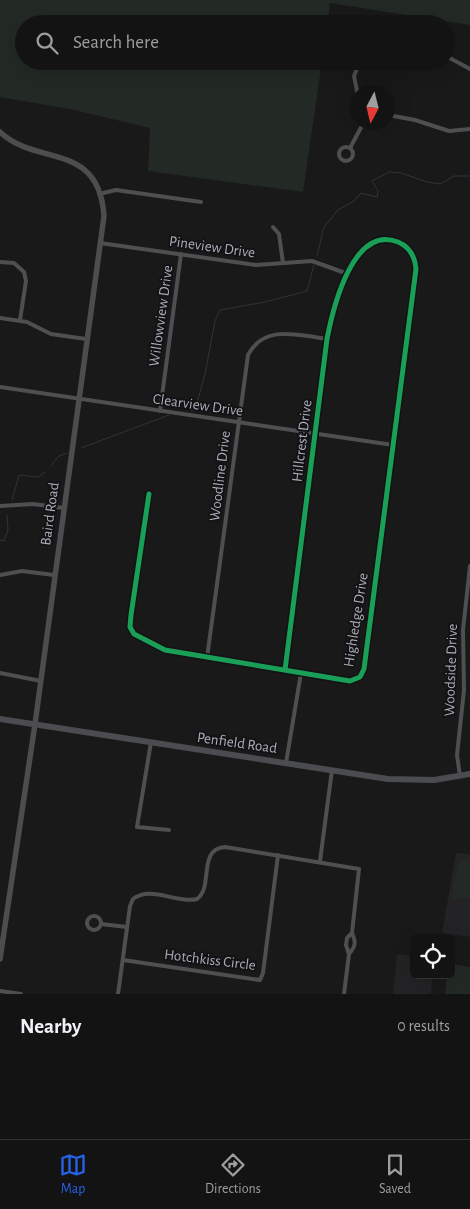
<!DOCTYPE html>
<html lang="en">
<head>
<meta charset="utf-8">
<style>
  :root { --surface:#131313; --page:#202021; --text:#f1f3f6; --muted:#9d9ea0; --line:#323233; --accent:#2563eb }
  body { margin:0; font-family:"Alegreya Sans",sans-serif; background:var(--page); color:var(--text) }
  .controls { position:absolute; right:15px; bottom:15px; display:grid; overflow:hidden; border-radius:8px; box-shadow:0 5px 20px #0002 }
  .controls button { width:45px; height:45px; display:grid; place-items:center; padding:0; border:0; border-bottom:1px solid var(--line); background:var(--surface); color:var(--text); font:25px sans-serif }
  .compass { position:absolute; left:350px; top:85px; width:45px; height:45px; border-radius:50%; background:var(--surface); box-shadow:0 5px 20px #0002; rotate:187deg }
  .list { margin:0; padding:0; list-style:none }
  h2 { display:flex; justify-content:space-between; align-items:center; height:65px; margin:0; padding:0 20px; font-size:21px }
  h2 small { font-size:16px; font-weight:400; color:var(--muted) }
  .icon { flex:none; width:28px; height:28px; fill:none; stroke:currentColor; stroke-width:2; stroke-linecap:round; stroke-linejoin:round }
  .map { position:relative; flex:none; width:470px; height:994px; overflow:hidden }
  .search { position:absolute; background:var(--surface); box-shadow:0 5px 20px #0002; left:15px; right:15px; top:15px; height:55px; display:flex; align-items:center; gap:12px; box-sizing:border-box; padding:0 18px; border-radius:28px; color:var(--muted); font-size:19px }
  .sheet { height:145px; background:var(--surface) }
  nav { display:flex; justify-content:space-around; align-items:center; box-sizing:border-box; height:70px; border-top:1px solid var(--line); background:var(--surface); font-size:14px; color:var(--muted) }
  nav a { display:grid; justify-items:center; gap:2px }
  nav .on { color:var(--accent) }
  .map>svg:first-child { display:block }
  .built { fill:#232325 }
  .green { fill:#232924 }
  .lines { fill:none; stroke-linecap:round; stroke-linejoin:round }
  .stream { stroke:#2f343c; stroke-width:1 }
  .street { stroke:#4f4f52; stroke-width:4 }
  .secondary { stroke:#4d4d50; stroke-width:5.5 }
  .primary { stroke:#4b4c4f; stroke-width:6 }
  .cycleway-casing { stroke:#131315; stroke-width:8 }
  .cycleway { stroke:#1a9f57; stroke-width:5 }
  .labels { text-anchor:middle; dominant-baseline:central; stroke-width:4; stroke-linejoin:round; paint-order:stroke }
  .street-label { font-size:15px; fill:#abadb8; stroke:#131315 }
</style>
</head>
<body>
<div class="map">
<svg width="470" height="994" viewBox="0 0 470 994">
  <rect width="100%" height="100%" fill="#191919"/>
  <g class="built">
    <path d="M456,853l14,1v83l-28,-4z"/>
    <path d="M397,954l17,2v19h19l-2,19h-38z"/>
  </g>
  <g class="green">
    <path d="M0,0h470v25l-140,-22 -3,21h-303v37h298l-19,131 -155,-21 2,-43 -80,-19 -70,-12z"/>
    <path d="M461,860h9v38l-19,1 7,-37z"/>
    <path d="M451,964l19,3v27h-25l2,-19h4z"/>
  </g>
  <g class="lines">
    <g class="stream">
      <path d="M317,256l7,-29 14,-17 16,-9 7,-8 16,4 1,-6 -6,-10 17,-9 12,1 26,9 13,2 14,-8h16"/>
      <path d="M191,411l4,-1 10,-36 10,-53 5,-11 45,-8 42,-11 7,-26"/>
      <path d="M81,448l88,-33"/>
      <path d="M51,465l8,-9 8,-3"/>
      <path d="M12,500l7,-25 19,2 7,-5"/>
      <path d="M0,540l4,1 4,-11 -1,-15"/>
    </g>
    <g class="street">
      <path d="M446,56l24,13"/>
      <path d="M358,96l-4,-20 6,-15"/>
      <path d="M388,115l27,5 34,11 21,-2"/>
      <circle cx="346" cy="154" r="7"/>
      <path d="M350,148l14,-26"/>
      <path d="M99,194l17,-4 85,12"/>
      <path d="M273,227l6,7 4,29"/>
      <path d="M100,243l156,22 56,-4 36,13"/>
      <path d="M0,262l14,1 10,9 2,9 -6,39"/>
      <path d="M0,318l27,4 24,12 35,5"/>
      <path d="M0,387l393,58"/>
      <path d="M160,411l21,-157"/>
      <path d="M149,494l-18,121 -1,12 4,7 31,16 185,31 10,-4 4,-8 52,-400c-1,-12 -6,-22 -18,-27 -45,-18 -65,66 -71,97l-42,331"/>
      <path d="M0,506l33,-2 31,4"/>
      <path d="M0,575l22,-4 32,4"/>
      <path d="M207,658l41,-303c16,-31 50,-20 79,-16"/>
      <path d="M0,673l41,8"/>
      <path d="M151,742l-14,85 32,3"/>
      <path d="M286,763l15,-90"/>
      <path d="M460,776l-3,-21 7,-65 -1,-60 7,-64"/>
      <path d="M320,861l12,-91"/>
      <circle cx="94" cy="923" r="7"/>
      <path d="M101,924l26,3"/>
      <path d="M349,954c7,-8 7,-12 3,-21"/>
      <path d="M123,960l137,20 3,-7 15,-118"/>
      <path d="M0,991l21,3"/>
      <path d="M118,994l12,-88 3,-7c17,-14 45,5 64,0 17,-12 0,-50 28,-52l134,22 -7,64 -5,5 -1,7 3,9 -5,40"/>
    </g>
    <path class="secondary" d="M0,132c37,35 99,9 104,84l-69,508 -35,235"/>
    <path class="primary" d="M0,719l388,60 46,1 36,-6"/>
    <defs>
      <path id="cycleway" d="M149,494l-18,121 -1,12 4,7 31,16 185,31 10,-4 4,-8 52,-400c-1,-12 -6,-22 -18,-27 -45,-18 -65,66 -71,97l-42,331"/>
    </defs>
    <use href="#cycleway" class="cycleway-casing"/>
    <use href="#cycleway" class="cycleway"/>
  </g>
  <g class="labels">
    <g class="street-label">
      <text transform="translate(212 247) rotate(8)">Pineview Drive</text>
      <text transform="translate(161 316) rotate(-82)">Willowview Drive</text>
      <text transform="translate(198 405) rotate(8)">Clearview Drive</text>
      <text transform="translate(302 441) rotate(-83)">Hillcrest Drive</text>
      <text transform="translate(220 476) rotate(-83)">Woodline Drive</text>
      <text transform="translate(50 514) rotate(-82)">Baird Road</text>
      <text transform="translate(356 620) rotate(-81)">Highledge Drive</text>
      <text transform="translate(451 670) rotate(-88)">Woodside Drive</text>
      <text transform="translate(237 743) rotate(8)">Penfield Road</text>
      <text transform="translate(210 960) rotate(7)">Hotchkiss Circle</text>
    </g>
  </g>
</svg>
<div class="controls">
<button><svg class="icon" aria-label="locate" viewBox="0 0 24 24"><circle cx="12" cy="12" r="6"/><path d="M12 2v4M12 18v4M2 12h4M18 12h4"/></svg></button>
</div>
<svg class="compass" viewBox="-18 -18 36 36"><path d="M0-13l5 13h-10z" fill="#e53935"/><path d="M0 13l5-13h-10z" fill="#9d9ea0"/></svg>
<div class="search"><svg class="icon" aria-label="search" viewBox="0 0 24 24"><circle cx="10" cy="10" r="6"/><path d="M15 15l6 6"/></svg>Search here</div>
</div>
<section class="sheet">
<h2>Nearby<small>0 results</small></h2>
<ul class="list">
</ul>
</section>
<nav>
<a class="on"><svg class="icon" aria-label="map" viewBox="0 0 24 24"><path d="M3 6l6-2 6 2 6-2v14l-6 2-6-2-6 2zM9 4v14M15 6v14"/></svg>Map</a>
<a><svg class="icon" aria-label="directions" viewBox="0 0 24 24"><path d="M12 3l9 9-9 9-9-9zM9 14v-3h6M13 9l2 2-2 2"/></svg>Directions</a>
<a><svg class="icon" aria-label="saved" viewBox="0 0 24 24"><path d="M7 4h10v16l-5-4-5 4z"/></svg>Saved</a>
</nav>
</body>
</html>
